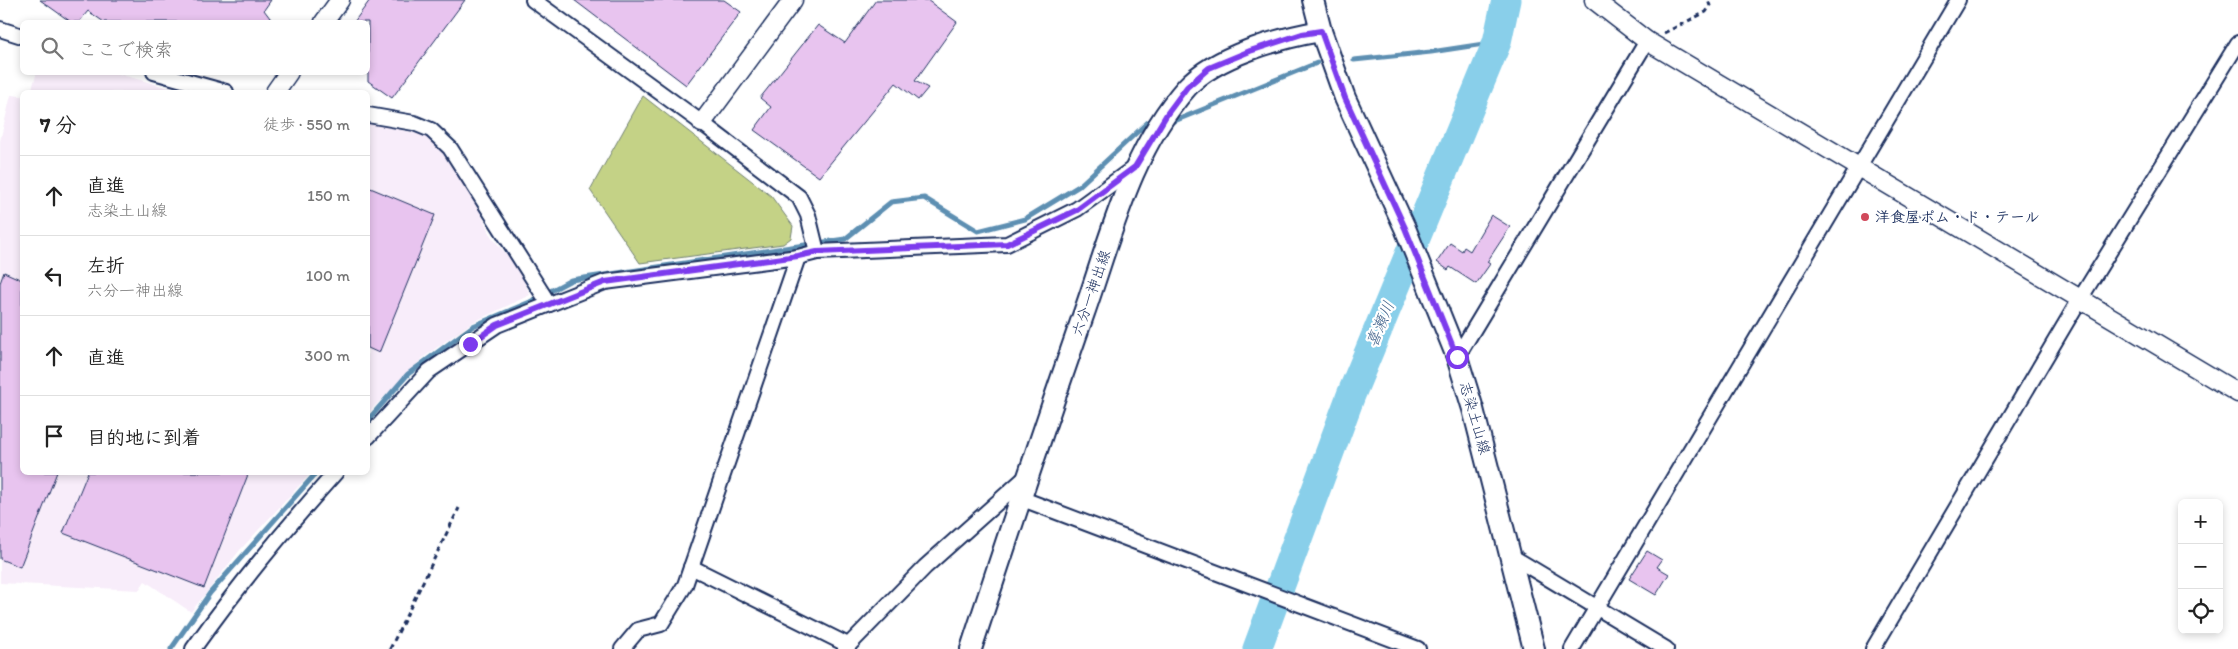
<!DOCTYPE html>
<html lang="ja">
<head>
<meta charset="utf-8">
<style>
  :root { --surface:#fff; --page:#f6f6f6; --text:#222; --muted:#767676; --line:#e0e0e0 }
  body { margin:0; font-family:Itim,"Klee One",sans-serif; background:var(--page); color:var(--text) }
  .controls { position:absolute; right:15px; bottom:15px; display:grid; overflow:hidden; border-radius:8px; box-shadow:0 2px 8px #0003 }
  .controls button { width:45px; height:45px; display:grid; place-items:center; padding:0; border:0; border-bottom:1px solid var(--line); background:var(--surface); color:var(--text); font:25px sans-serif }
  .stop { position:absolute; width:15px; height:15px; margin:-11px; border:4px solid #7c3aed; border-radius:50%; background:#fff }
  .stop.end { background:#7c3aed; border-color:#fff; box-shadow:0 1px 5px #0008 }
  .list { margin:0; padding:0; list-style:none }
  h2 { display:flex; justify-content:space-between; align-items:center; height:65px; margin:0; padding:0 20px; font-size:21px }
  h2 small { font-size:16px; font-weight:400; color:var(--muted) }
  .list li { display:grid; grid-template-columns:32px 1fr auto; gap:15px; align-items:center; box-sizing:border-box; height:80px; padding:0 20px; border-top:1px solid var(--line) }
  .list b { display:block; font-size:19px; white-space:nowrap }
  .list p { margin:0; font-size:16px; white-space:nowrap; color:var(--muted) }
  .list em { font-size:16px; font-style:normal; color:var(--muted) }
  .icon { flex:none; width:28px; height:28px; fill:none; stroke:currentColor; stroke-width:2; stroke-linecap:round; stroke-linejoin:round }
  .map { position:relative; flex:none; width:2238px; height:649px; overflow:hidden }
  .search { position:absolute; background:var(--surface); box-shadow:0 2px 8px #0003; left:20px; top:20px; width:350px; height:55px; display:flex; align-items:center; gap:12px; box-sizing:border-box; padding:0 18px; border-radius:8px; color:var(--muted); font-size:19px }
  .panel { position:absolute; background:var(--surface); box-shadow:0 2px 8px #0003; left:20px; top:90px; width:350px; height:385px; border-radius:8px }
  .map>svg:first-child { display:block }
  .built { fill:#f8edfa }
  .green { fill:#c4d286; stroke:#708072 }
  .lines { fill:none; stroke-linecap:round; stroke-linejoin:round }
  .stream { stroke:#5d8fb2; stroke-width:5 }
  .river { stroke:#89cfea; stroke-width:29 }
  .building { fill:#e8c4ef; stroke:#1b2f5e }
  .minor-casing { stroke:#1b2f5e; stroke-width:18 }
  .tertiary-casing { stroke:#1b2f5e; stroke-width:21 }
  .secondary-casing { stroke:#1b2f5e; stroke-width:24 }
  .path { stroke:#1b2f5e; stroke-width:3; stroke-dasharray:5 4; stroke-linecap:butt }
  .minor { stroke:#fff; stroke-width:14 }
  .tertiary { stroke:#fff; stroke-width:18 }
  .secondary { stroke:#fff; stroke-width:20 }
  .route { stroke:#7c3aed; stroke-width:6 }
  .poi-dot { fill:#d1495b; stroke:#fff; stroke-width:2 }
  .labels { text-anchor:middle; dominant-baseline:central; stroke-width:4.5; stroke-linejoin:round; paint-order:stroke }
  .poi-label { font-size:15px; font-weight:bold; fill:#1b2f5e; stroke:#fff; text-anchor:start }
  .street-label { font-size:15px; fill:#1b2f5e; stroke:#fff }
  .water-label { font-size:16px; font-style:italic; fill:#3c5f88; stroke:#fff }
</style>
</head>
<body>
<div class="map">
<svg width="2238" height="649" viewBox="0 0 2238 649">
  <rect width="100%" height="100%" fill="#fff"/>
  <filter id="ink" filterUnits="userSpaceOnUse"><feTurbulence type="fractalNoise" baseFrequency=".02" numOctaves="2"/><feDisplacementMap in="SourceGraphic" scale="10" xChannelSelector="R" yChannelSelector="G"/><feConvolveMatrix kernelMatrix="1 2 1 2 8 2 1 2 1" color-interpolation-filters="sRGB"/></filter>
  <g filter="url(#ink)">
    <g class="built">
      <path d="M37,72l78,1 69,19h-153z"/>
      <path d="M11,95l11,1v376l289,1 -71,77 -49,62 -46,-31 -6,9 -139,-7v-442z"/>
      <path d="M368,122l65,15 46,72 12,27 29,35 10,24 -59,28 -47,34 -56,56z"/>
    </g>
    <path class="green" d="M643,96l128,100 22,30 -2,12 -8,6 -143,19 -50,-73z"/>
    <g class="lines">
      <g class="stream">
        <path d="M1354,60l77,-8 66,-10"/>
        <path d="M1172,122l145,-59"/>
        <path d="M368,420l40,-46 65,-48 57,-24 41,-22 274,-41 46,-37 33,-4 54,33 47,-12 54,-33 69,-64h3"/>
        <path d="M171,649l39,-56 107,-121"/>
      </g>
      <path class="river" d="M1257,649l94,-254 146,-353 9,-42"/>
    </g>
    <g class="building">
      <path d="M40,0h231l-7,10 9,12h-169l-16,-11 -9,11h-8z"/>
      <path d="M370,0h95l-73,98 -24,-17v-59h-14z"/>
      <path d="M574,0h150l17,12 -55,73z"/>
      <path d="M876,0h51l30,22 -42,59 13,7 -10,12 -22,-17 -77,94 -65,-47 17,-23 -11,-9 58,-73 27,18z"/>
      <path d="M368,187l67,28 -56,138 -11,-5z"/>
      <path d="M1491,215l19,12 -23,35 3,2 -14,20 -26,-17 -2,3 -11,-8 13,-19 12,8 2,-4 6,4z"/>
      <path d="M4,272l18,8v192h35l-37,95 -20,-8v-276z"/>
      <path d="M88,472h161l-45,116 -141,-55z"/>
      <path d="M1647,551l15,9 -5,7 12,7 -13,21 -27,-16z"/>
    </g>
    <g class="lines">
      <defs>
        <g id="minor">
          <path d="M533,0l169,123 97,74 9,18 9,37"/>
          <path d="M0,29l22,7"/>
          <path d="M154,72l72,20"/>
          <path d="M368,115l46,8 17,7 19,18 99,156"/>
          <path d="M1457,357l190,-316"/>
          <path d="M368,437l61,-66 68,-46 108,-43 193,-25 19,-5 190,-8 70,-35 58,-42"/>
          <path d="M1020,498l398,151"/>
          <path d="M1511,556l155,93"/>
          <path d="M691,567l157,78"/>
          <path d="M193,649c44,-62 92,-120 143,-177"/>
          <path d="M622,649l16,-19 23,-6 24,-39 113,-328"/>
          <path d="M845,649l80,-82 102,-91"/>
          <path d="M1572,649l386,-649"/>
          <path d="M1873,649l207,-350 158,-256"/>
        </g>
        <g id="tertiary">
          <path d="M1594,0l53,41 591,352"/>
          <path d="M324,22l16,-22"/>
          <path d="M275,92l14,-20"/>
          <path d="M702,123l91,-123"/>
        </g>
        <g id="secondary">
          <path d="M1313,0l8,31 24,67 60,130 52,129 16,52 61,240"/>
          <path d="M971,649c37,-113 74,-225 113,-336 27,-77 47,-163 103,-226 28,-31 93,-49 134,-56"/>
        </g>
      </defs>
      <use href="#minor" class="minor-casing"/>
      <use href="#tertiary" class="tertiary-casing"/>
      <use href="#secondary" class="secondary-casing"/>
      <g class="path">
        <path d="M1664,33l42,-21 4,-6 -2,-6"/>
        <path d="M390,649l69,-141"/>
      </g>
      <use href="#minor" class="minor"/>
      <use href="#tertiary" class="tertiary"/>
      <use href="#secondary" class="secondary"/>
    </g>
  </g>
  <g class="lines" filter="url(#ink)">
    <path class="route" d="M470,344l27,-19 108,-43 193,-26 19,-4 190,-8 70,-34 58,-43 32,-53 20,-27 22,-19 41,-17 52,-17 19,-3 24,67 60,130 52,129"/>
  </g>
  <circle class="poi-dot" cx="1865" cy="217" r="5"/>
  <g class="labels">
    <g class="poi-label">
      <text x="1875" y="217">洋食屋ポム・ド・テール</text>
    </g>
    <g class="street-label">
      <text transform="translate(1091 293) rotate(-71)">六分一神出線</text>
      <text transform="translate(1475 418) rotate(74)">志染土山線</text>
    </g>
    <g class="water-label">
      <text transform="translate(1380 324) rotate(-67)">喜瀬川</text>
    </g>
  </g>
</svg>
<div class="controls">
<button>+</button>
<button>−</button>
<button><svg class="icon" aria-label="locate" viewBox="0 0 24 24"><circle cx="12" cy="12" r="6"/><path d="M12 2v4M12 18v4M2 12h4M18 12h4"/></svg></button>
</div>
<div class="stop" style="left:1457px;top:357px"></div>
<div class="stop end" style="left:470px;top:344px"></div>
<div class="search"><svg class="icon" aria-label="search" viewBox="0 0 24 24"><circle cx="10" cy="10" r="6"/><path d="M15 15l6 6"/></svg>ここで検索</div>
<section class="panel">
<h2>7 分<small>徒歩 · 550 m</small></h2>
<ul class="list">
<li><svg class="icon" aria-label="ahead" viewBox="0 0 24 24"><path d="M12 20V5M6 11l6-6 6 6"/></svg><div><b>直進</b><p>志染土山線</p></div><em>150 m</em></li>
<li><svg class="icon" aria-label="left" viewBox="0 0 24 24"><path d="M17 20v-9H6M10 6l-5 5 5 5"/></svg><div><b>左折</b><p>六分一神出線</p></div><em>100 m</em></li>
<li><svg class="icon" aria-label="ahead" viewBox="0 0 24 24"><path d="M12 20V5M6 11l6-6 6 6"/></svg><div><b>直進</b></div><em>300 m</em></li>
<li><svg class="icon" aria-label="arrive" viewBox="0 0 24 24"><path d="M6 21V4h12l-3 4 3 4H6"/></svg><div><b>目的地に到着</b></div></li>
</ul>
</section>
</div>
</body>
</html>
